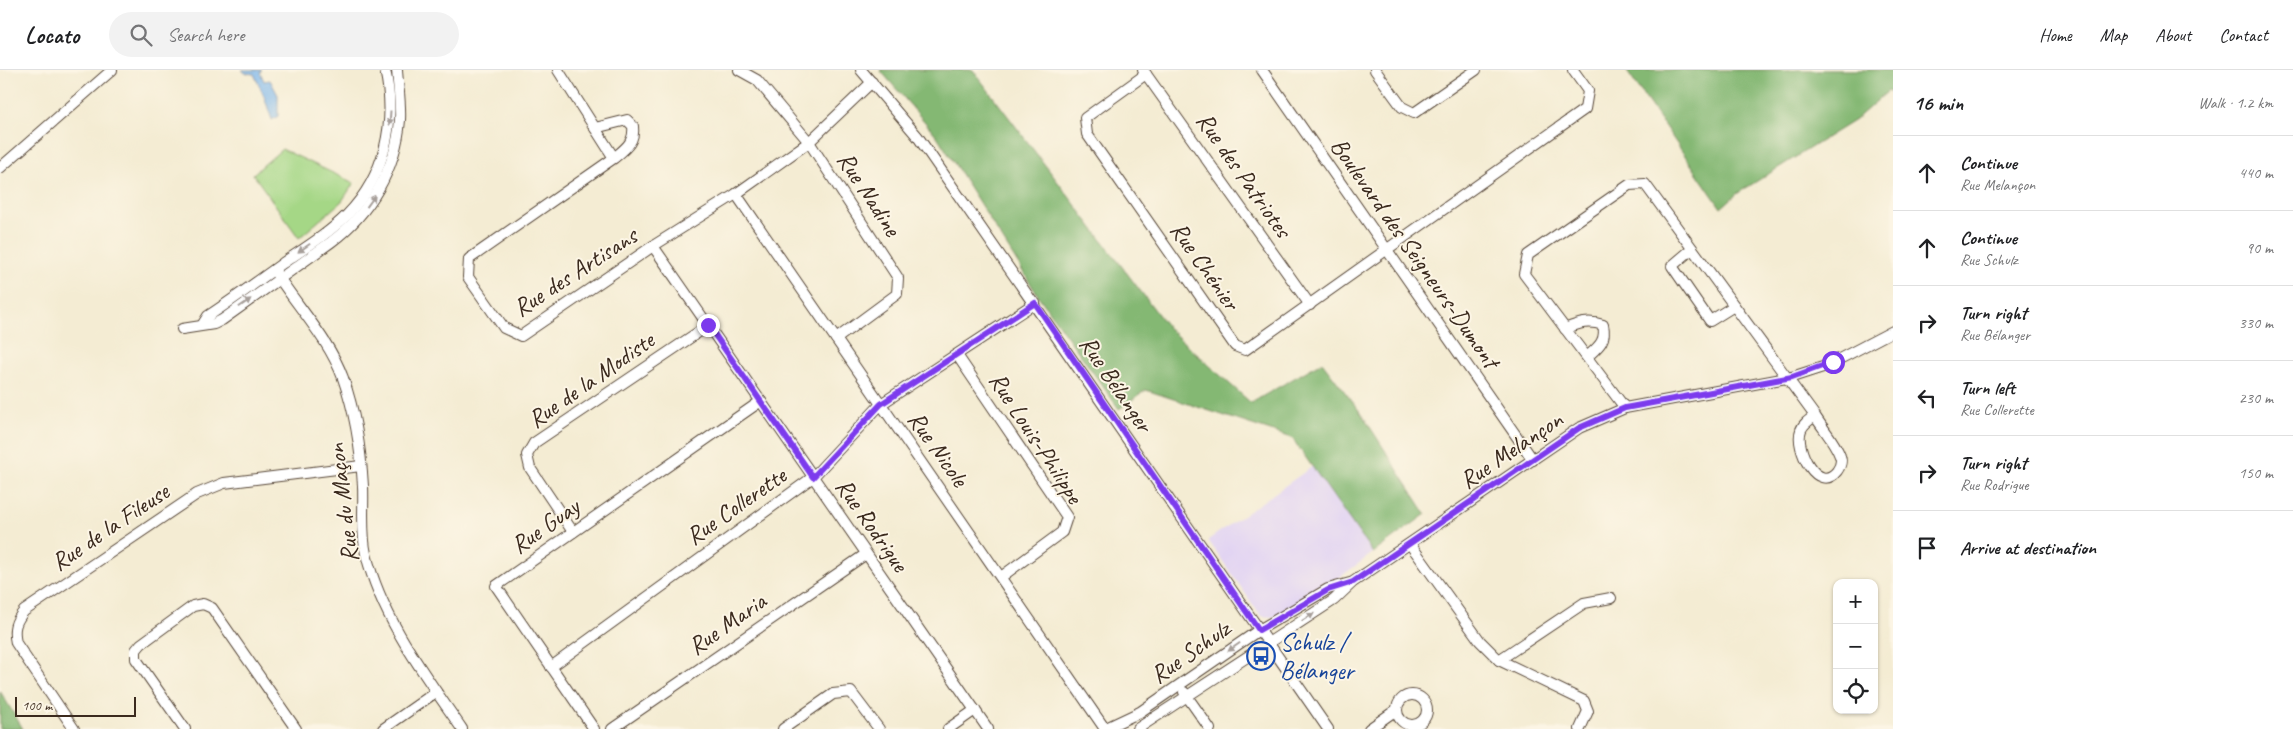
<!DOCTYPE html>
<html lang="en">
<head>
<meta charset="utf-8">
<style>
  :root { --surface:#fff; --page:#f2f2f2; --text:#202124; --muted:#757577; --line:#e0e0e0 }
  body { margin:0; font-family:Caveat,sans-serif; background:var(--page); color:var(--text) }
  .controls { position:absolute; right:15px; bottom:15px; display:grid; overflow:hidden; border-radius:10px; box-shadow:0 1px 4px #0004 }
  .controls button { width:45px; height:45px; display:grid; place-items:center; padding:0; border:0; border-bottom:1px solid var(--line); background:var(--surface); color:var(--text); font:25px sans-serif }
  .scale { position:absolute; left:15px; bottom:12px; width:121px; box-sizing:border-box; padding-left:5px; border:2px solid #3b2a1e; border-top:0; font-size:14px; line-height:18px; white-space:nowrap; color:#3b2a1e; -webkit-text-stroke:4px #fcf5e5; paint-order:stroke }
  .stop { position:absolute; width:15px; height:15px; margin:-11px; border:4px solid #7c3aed; border-radius:50%; background:#fff }
  .stop.end { background:#7c3aed; border-color:#fff; box-shadow:0 1px 5px #0008 }
  .list { margin:0; padding:0; list-style:none }
  h2 { display:flex; justify-content:space-between; align-items:center; height:65px; margin:0; padding:0 20px; font-size:21px }
  h2 small { font-size:16px; font-weight:400; color:var(--muted) }
  .list li { display:grid; grid-template-columns:32px 1fr auto; gap:15px; align-items:center; box-sizing:border-box; height:75px; padding:0 20px; border-top:1px solid var(--line) }
  .list b { display:block; font-size:19px; white-space:nowrap }
  .list p { margin:0; font-size:16px; white-space:nowrap; color:var(--muted) }
  .list em { font-size:16px; font-style:normal; color:var(--muted) }
  .icon { flex:none; width:28px; height:28px; fill:none; stroke:currentColor; stroke-width:2; stroke-linecap:round; stroke-linejoin:round }
  .map { position:relative; flex:none; width:1893px; height:659px; overflow:hidden }
  header { display:flex; align-items:center; gap:30px; box-sizing:border-box; height:70px; padding:0 25px; background:var(--surface); border-bottom:1px solid var(--line) }
  header strong { font-size:24px }
  nav { display:flex; gap:28px; margin-inline-start:auto; font-size:18px }
  .search { width:350px; height:45px; background:var(--page); display:flex; align-items:center; gap:12px; box-sizing:border-box; padding:0 18px; border-radius:28px; color:var(--muted); font-size:19px }
  main { display:flex }
  aside { flex:1; background:var(--surface) }
  .map>svg:first-child { display:block }
  .built { fill:#e2d4f3 }
  .green { fill:#a5d786; stroke:#708052 }
  .forest { fill:#84b873; stroke:#607148 }
  .water { fill:#7ab5eb; stroke:#5a7084 }
  .lines { fill:none; stroke-linecap:round; stroke-linejoin:round }
  .minor-casing { stroke:#574739; stroke-width:12 }
  .minor { stroke:#fff; stroke-width:10 }
  .oneway { fill:#a79f9a }
  .route { stroke:#7c3aed; stroke-width:6 }
  .labels { text-anchor:middle; dominant-baseline:central; stroke-width:4; stroke-linejoin:round; paint-order:stroke }
  .street-label { font-size:25px; fill:#3b2a1e; stroke:#fcf5e5 }
  .transit-label { font-size:25px; fill:#164399; stroke:#fcf5e5; text-anchor:start }
</style>
</head>
<body>
<header>
<strong>Locato</strong>
<div class="search"><svg class="icon" aria-label="search" viewBox="0 0 24 24"><circle cx="10" cy="10" r="6"/><path d="M15 15l6 6"/></svg>Search here</div>
<nav><a>Home</a><a>Map</a><a>About</a><a>Contact</a></nav>
</header>
<main>
<div class="map">
<svg width="1893" height="659" viewBox="0 0 1893 659">
  <rect width="100%" height="100%" fill="#fcf5e5"/>
  <filter id="ink" filterUnits="userSpaceOnUse"><feTurbulence type="fractalNoise" baseFrequency=".02" numOctaves="2"/><feDisplacementMap in="SourceGraphic" scale="10" xChannelSelector="R" yChannelSelector="G"/><feConvolveMatrix kernelMatrix="1 2 1 2 8 2 1 2 1" color-interpolation-filters="sRGB"/></filter>
  <filter id="wash" filterUnits="userSpaceOnUse"><feTurbulence type="fractalNoise" baseFrequency=".0096" numOctaves="4" result="noise"/><feDisplacementMap in="SourceGraphic" scale="20" xChannelSelector="R" yChannelSelector="G"/><feGaussianBlur stdDeviation="1.12" result="paint"/><feColorMatrix in="noise" values="0 0 0 0 0 0 0 0 0 0 0 0 0 0 0 0 0 1.4 0 .05"/><feComposite in="paint" operator="in"/></filter>
  <g filter="url(#wash)">
    <rect width="100%" height="100%" fill="#f4ecd3"/>
    <path class="built" d="M1313,396l60,87 -37,27 -62,37 -13,-1 -53,-76z"/>
    <path class="green" d="M282,79l72,34 -12,18 -43,37 -46,-64z"/>
    <g class="forest">
      <path d="M880,0h93l197,260 81,73 71,-41 39,51 65,101 -53,39 -81,-115 -146,-48 -27,19 -80,-112 -102,-161z"/>
      <path d="M1626,0h267v25l-5,-4 -33,29 -117,73 -17,15z"/>
      <path d="M0,621l23,38h-23z"/>
    </g>
    <path class="water" d="M242,0h20l-2,2 4,9 6,-1 8,15v21l-6,4 -8,-24 -10,-22 -9,-1z"/>
  </g>
  <g filter="url(#ink)">
    <g class="lines">
      <defs>
        <g id="minor">
          <path d="M558,0l56,88 -145,101 -1,18 36,51 17,8 132,-90 83,-52 73,-52 63,-60"/>
          <path d="M739,0l18,10 52,62 89,136 -1,16 -61,45"/>
          <path d="M861,0l57,67 410,592"/>
          <path d="M1143,0l167,235"/>
          <path d="M1262,0l271,390"/>
          <path d="M1375,0l27,37 12,6 62,-43"/>
          <path d="M1146,4l-61,44 2,16 148,212 10,4 340,-241 3,-18 -15,-21"/>
          <path d="M595,58l32,-8 6,6c2,16 -7,22 -19,32"/>
          <path d="M0,98l112,-98"/>
          <path d="M736,124l369,535"/>
          <path d="M653,176l335,483"/>
          <path d="M1692,179l-20,17 38,55 24,-15"/>
          <path d="M274,200c22,35 55,69 69,108 12,34 18,73 20,108 1,21 -2,47 3,68 16,65 59,121 96,175"/>
          <path d="M203,254l5,-8c26,-17 50,-35 75,-53 22,-15 45,-29 64,-48 38,-39 50,-93 38,-145"/>
          <path d="M182,259l32,-5 8,-4 109,-78c39,-29 65,-73 69,-122 1,-17 -2,-34 -3,-50"/>
          <path d="M1565,259c14,-6 24,-9 38,-4 4,16 -5,22 -16,32"/>
          <path d="M957,285l110,162 -5,15 -61,45"/>
          <path d="M1625,338l-101,-134 4,-19 101,-70 16,-1 170,232c8,13 20,26 25,40 2,5 0,11 -3,15 -19,24 -43,-23 -36,-41 2,-6 8,-10 14,-14"/>
          <path d="M573,462l-43,-64 -3,-13 7,-12 175,-118"/>
          <path d="M1410,474l70,97 19,19 85,41 4,10 -8,18"/>
          <path d="M1499,590l85,-57 27,-5"/>
          <path d="M551,597l262,-190 68,-73 154,-101"/>
          <path d="M1184,622l26,37"/>
          <circle cx="1412" cy="640" r="15"/>
          <path d="M74,659l-58,-86c-3,-14 -1,-21 8,-32l173,-117 27,-11 137,-17"/>
          <path d="M185,659l-49,-70v-9l5,-6 52,-38 10,-2 9,4 84,121"/>
          <path d="M383,659l53,-37"/>
          <path d="M594,659l-98,-143 265,-185"/>
          <path d="M612,659l254,-175"/>
          <path d="M783,659l50,-35 18,-2 28,37"/>
          <path d="M948,659l27,-19"/>
          <path d="M1104,659l36,-17 119,-82 69,-41 22,-6"/>
          <path d="M1137,659l197,-129 19,-18 226,-154 46,-20 167,-31 34,-11 67,-35"/>
          <path d="M1369,659l27,-19"/>
        </g>
      </defs>
      <use href="#minor" class="minor-casing"/>
      <use href="#minor" class="minor"/>
    </g>
    <defs><path id="oneway-solid" d="M-6-.8H1V-3.2L6.5 0L1 3.2V.8H-6Z" transform="scale(1.25)"/></defs>
    <g class="oneway">
      <use href="#oneway-solid" transform="translate(390 48) rotate(94)"/>
      <use href="#oneway-solid" transform="translate(371 131) rotate(-54)"/>
      <use href="#oneway-solid" transform="translate(304 178) rotate(145)"/>
      <use href="#oneway-solid" transform="translate(245 233) rotate(-35)"/>
      <use href="#oneway-solid" transform="translate(1308 547) rotate(-32)"/>
      <use href="#oneway-solid" transform="translate(1234 577) rotate(145)"/>
    </g>
  </g>
  <g class="lines" filter="url(#ink)">
    <path class="route" d="M708,255l105,152 68,-73 154,-101 224,327 69,-40 25,-8 226,-154 46,-20 167,-31 41,-15"/>
  </g>
  <defs>
    <symbol id="bus-ring" viewBox="-11 -11 22 22"><circle r="9.5" fill="#fcf5e5" stroke="#1a4fb4" stroke-width="1.5"/><path d="M-5-6H5V4H4V6H2V4H-2V6H-4V4H-5ZM-3.5-4V0h7V-4ZM-3.5 1.2v1.5H-2V1.2ZM2 1.2v1.5H3.5V1.2Z" fill="#1a4fb4"/></symbol>
  </defs>
  <g fill-rule="evenodd">
    <use href="#bus-ring" x="1245" y="570" width="32" height="32"/>
  </g>
  <g class="labels">
    <g class="street-label">
      <text transform="translate(1244 105) rotate(55)">Rue des Patriotes</text>
      <text transform="translate(869 124) rotate(57)">Rue Nadine</text>
      <text transform="translate(1415 183) rotate(55)">Boulevard des Seigneurs-Dumont</text>
      <text transform="translate(1205 196) rotate(55)">Rue Chénier</text>
      <text transform="translate(575 202) rotate(-33)">Rue des Artisans</text>
      <text transform="translate(591 310) rotate(-35)">Rue de la Modiste</text>
      <text transform="translate(1116 314) rotate(56)">Rue Bélanger</text>
      <text transform="translate(1036 368) rotate(57)">Rue Louis-Philippe</text>
      <text transform="translate(938 379) rotate(55)">Rue Nicole</text>
      <text transform="translate(1511 380) rotate(-34)">Rue Melançon</text>
      <text transform="translate(343 433) rotate(-97)">Rue du Maçon</text>
      <text transform="translate(736 436) rotate(-35)">Rue Collerette</text>
      <text transform="translate(872 455) rotate(55)">Rue Rodrigue</text>
      <text transform="translate(545 456) rotate(-35)">Rue Guay</text>
      <text transform="translate(110 457) rotate(-34)">Rue de la Fileuse</text>
      <text transform="translate(727 554) rotate(-35)">Rue Maria</text>
      <text transform="translate(1190 582) rotate(-35)">Rue Schulz</text>
    </g>
    <g class="transit-label">
      <text x="1280" y="572">Schulz /<tspan x="1280" dy="29">Bélanger</tspan></text>
    </g>
  </g>
</svg>
<div class="controls">
<button>+</button>
<button>−</button>
<button><svg class="icon" aria-label="locate" viewBox="0 0 24 24"><circle cx="12" cy="12" r="6"/><path d="M12 2v4M12 18v4M2 12h4M18 12h4"/></svg></button>
</div>
<div class="scale">100 m</div>
<div class="stop" style="left:1833px;top:292px"></div>
<div class="stop end" style="left:708px;top:255px"></div>
</div>
<aside>
<h2>16 min<small>Walk · 1.2 km</small></h2>
<ul class="list">
<li><svg class="icon" aria-label="ahead" viewBox="0 0 24 24"><path d="M12 20V5M6 11l6-6 6 6"/></svg><div><b>Continue</b><p>Rue Melançon</p></div><em>440 m</em></li>
<li><svg class="icon" aria-label="ahead" viewBox="0 0 24 24"><path d="M12 20V5M6 11l6-6 6 6"/></svg><div><b>Continue</b><p>Rue Schulz</p></div><em>90 m</em></li>
<li><svg class="icon" aria-label="right" viewBox="0 0 24 24"><path d="M7 20v-9h11M14 6l5 5-5 5"/></svg><div><b>Turn right</b><p>Rue Bélanger</p></div><em>330 m</em></li>
<li><svg class="icon" aria-label="left" viewBox="0 0 24 24"><path d="M17 20v-9H6M10 6l-5 5 5 5"/></svg><div><b>Turn left</b><p>Rue Collerette</p></div><em>230 m</em></li>
<li><svg class="icon" aria-label="right" viewBox="0 0 24 24"><path d="M7 20v-9h11M14 6l5 5-5 5"/></svg><div><b>Turn right</b><p>Rue Rodrigue</p></div><em>150 m</em></li>
<li><svg class="icon" aria-label="arrive" viewBox="0 0 24 24"><path d="M6 21V4h12l-3 4 3 4H6"/></svg><div><b>Arrive at destination</b></div></li>
</ul>
</aside>
</main>
</body>
</html>
